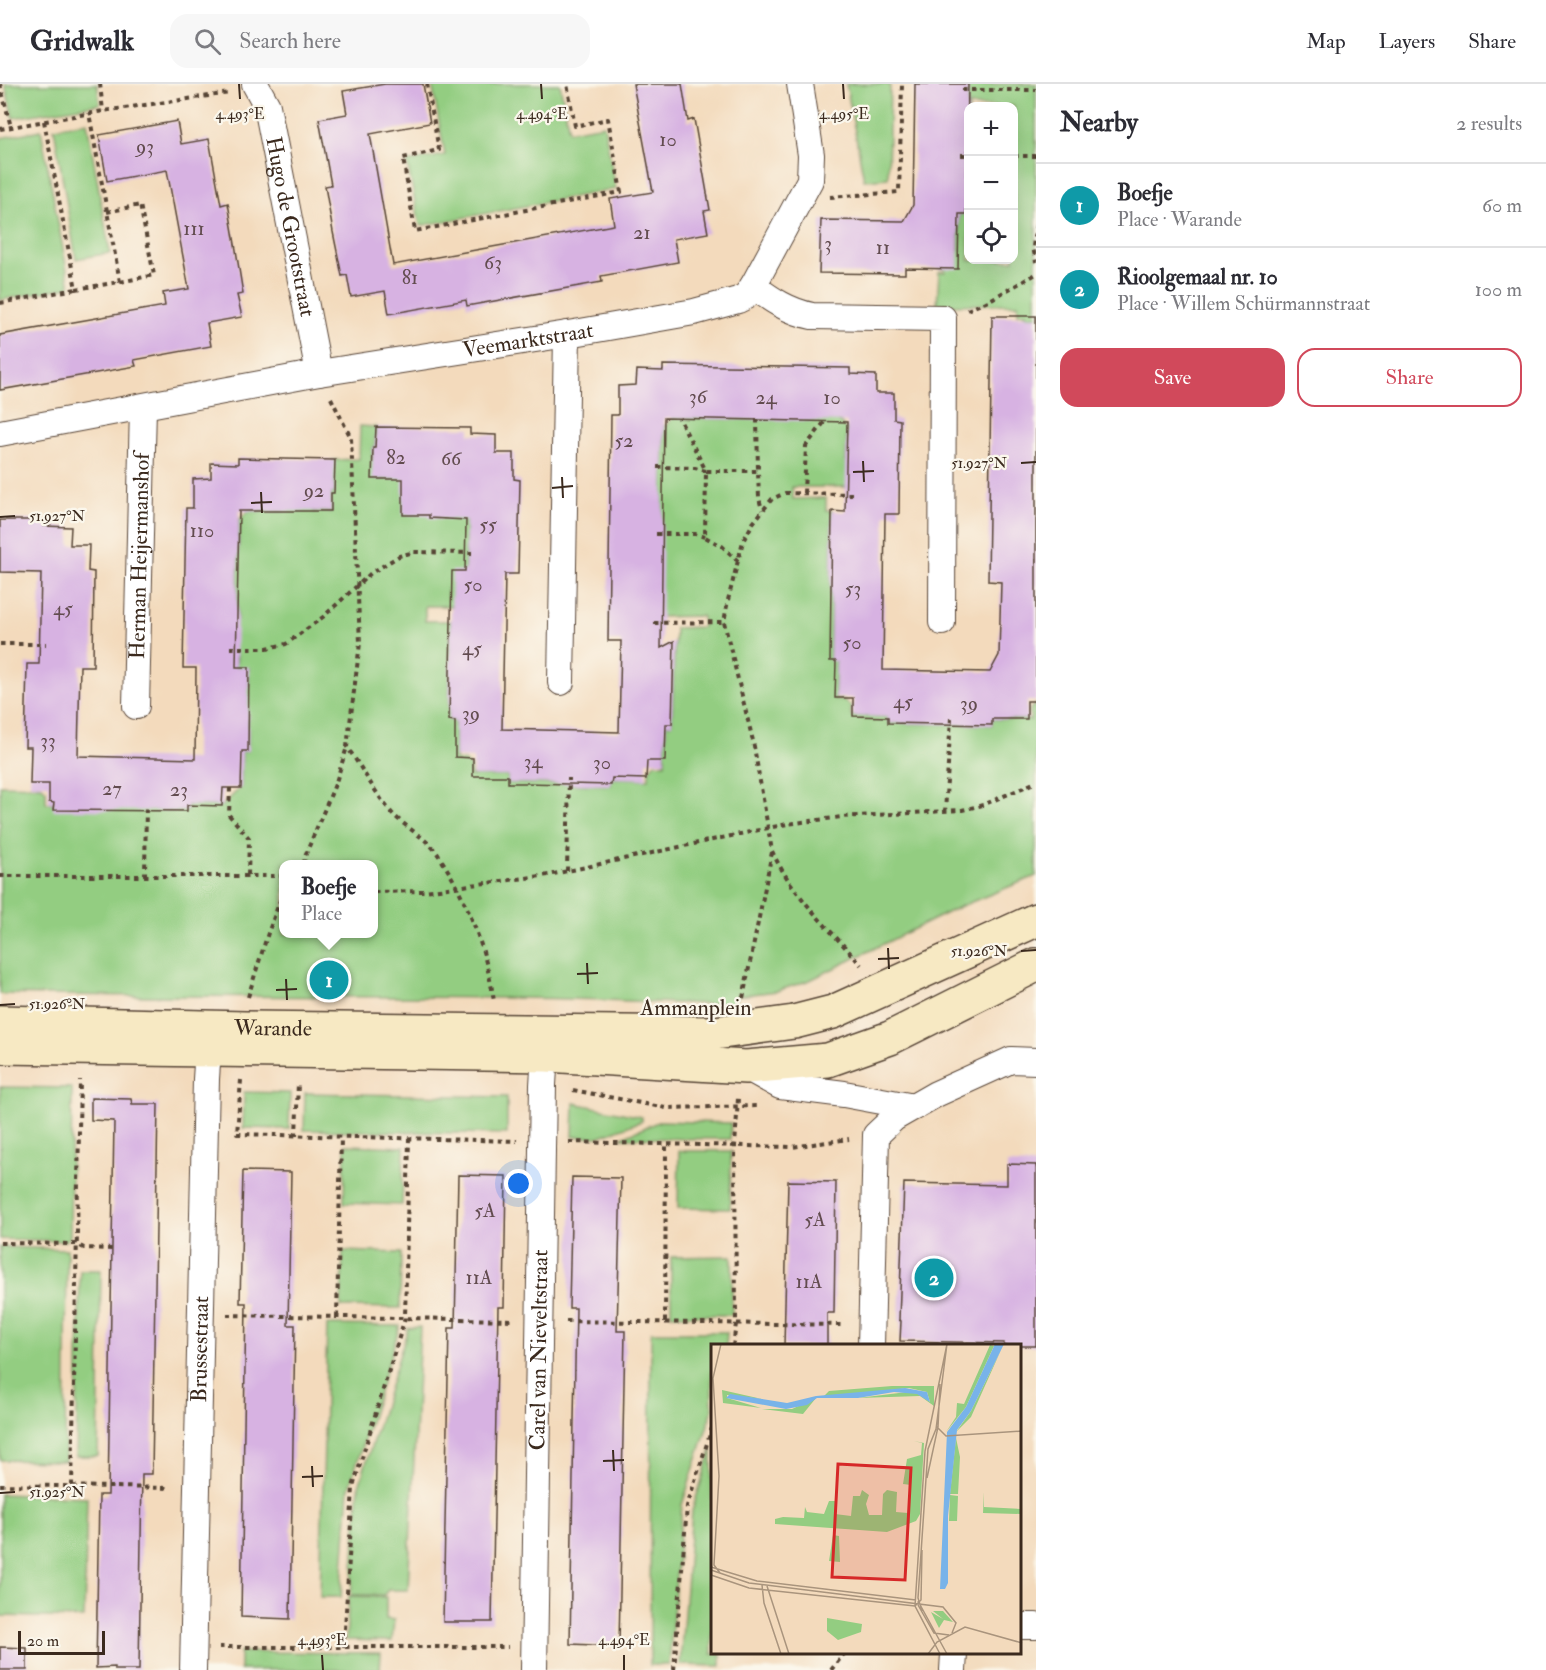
<!DOCTYPE html>
<html lang="en">
<head>
<meta charset="utf-8">
<style>
  :root { --surface:#fff; --page:#f7f7f7; --text:#2b2b33; --muted:#7c7c81; --line:#e1e1e2; --accent:#d1495b }
  body { margin:0; font-family:"IM FELL Double Pica",serif; background:var(--page); color:var(--text) }
  .controls { position:absolute; right:18px; top:18px; display:grid; overflow:hidden; border-radius:12px; box-shadow:0 6px 24px #0002 }
  .controls button { width:54px; height:54px; display:grid; place-items:center; padding:0; border:0; border-bottom:2px solid var(--line); background:var(--surface); color:var(--text); font:30px sans-serif }
  .scale { position:absolute; left:18px; bottom:15px; width:87px; box-sizing:border-box; padding-left:6px; border:3px solid #3b2a1e; border-top:0; font-size:16px; line-height:21px; white-space:nowrap; color:#3b2a1e; -webkit-text-stroke:4px #fbf7ec; paint-order:stroke }
  .you { position:absolute; left:519px; top:1100px; width:21px; height:21px; margin:-15px; border:4px solid #fff; border-radius:50%; background:#1a73e8; box-shadow:0 0 0 9px #1a73e833 }
  .badge { display:grid; place-items:center; width:39px; height:39px; border-radius:50%; background:var(--accent); color:#fff; font-size:20px; font-weight:700 }
  .pin { position:absolute; translate:-50% -50%; border:3px solid #fff; box-shadow:0 2px 6px #0006 }
  .popup { position:absolute; left:279px; top:776px; width:99px; height:78px; box-sizing:border-box; display:grid; place-content:center; border-radius:12px; background:var(--surface); filter:drop-shadow(0 2px 4px #0005); font-size:20px; white-space:nowrap; color:var(--muted) }
  .popup b { font-size:22px; color:var(--text) }
  .popup::after { content:''; position:absolute; left:50%; top:100%; margin-left:-12px; border:12px solid transparent; border-top-color:var(--surface) }
  .list { margin:0; padding:0; list-style:none }
  h2 { display:flex; justify-content:space-between; align-items:center; height:78px; margin:0; padding:0 24px; font-size:26px }
  h2 small { font-size:20px; font-weight:400; color:var(--muted) }
  .list li { display:grid; grid-template-columns:39px 1fr auto; gap:18px; align-items:center; box-sizing:border-box; height:84px; padding:0 24px; border-top:2px solid var(--line) }
  .list b { display:block; font-size:22px; white-space:nowrap }
  .list p { margin:0; font-size:20px; white-space:nowrap; color:var(--muted) }
  .list em { font-size:20px; font-style:normal; color:var(--muted) }
  .actions { display:flex; gap:12px; padding:18px 24px }
  .actions a { flex:1; padding:14px 0; border:2px solid var(--accent); border-radius:18px; text-align:center; font-size:21px; color:var(--accent) }
  .actions .main { background:var(--accent); color:#fff }
  .icon { flex:none; width:33px; height:33px; fill:none; stroke:currentColor; stroke-width:2; stroke-linecap:round; stroke-linejoin:round }
  .map { position:relative; flex:none; width:1036px; height:1586px; overflow:hidden }
  header { display:flex; align-items:center; gap:36px; box-sizing:border-box; height:84px; padding:0 30px; background:var(--surface); border-bottom:2px solid var(--line) }
  header strong { font-size:28px }
  nav { display:flex; gap:33px; margin-inline-start:auto; font-size:21px }
  .search { width:420px; height:54px; background:var(--page); display:flex; align-items:center; gap:15px; box-sizing:border-box; padding:0 21px; border-radius:18px; color:var(--muted); font-size:22px }
  main { display:flex }
  aside { flex:1; background:var(--surface) }
  .map>svg:first-child { display:block }
  .green { fill:#93cd81; stroke:#677c50; stroke-width:1.5; fill-rule:evenodd }
  .building { fill:#d7b2e2 }
  .lines { fill:none; stroke-linecap:round; stroke-linejoin:round }
  .street-casing { stroke:#574436; stroke-width:28 }
  .secondary-casing { stroke:#574436; stroke-width:36 }
  .path { stroke:#574436; stroke-width:4; stroke-dasharray:4.5 4.5; stroke-linecap:butt }
  .street { stroke:#fff; stroke-width:26 }
  .secondary { stroke:#f7e9c3; stroke-width:33 }
  .ticks { fill:none; stroke:#3b2a1e; stroke-width:2 }
  .labels { text-anchor:middle; dominant-baseline:central; stroke-width:4.5; stroke-linejoin:round; paint-order:stroke }
  .number-label { font-size:20px; fill:#624c4f }
  .street-label { font-size:22px; fill:#3b2a1e; stroke:#fbf7ec }
  .inset-road { fill:none; stroke:#a9947d; stroke-width:1.5 }
  .view { fill:#d62828; fill-opacity:0.15; stroke:#d62828; stroke-width:3 }
  .inset-edge { fill:none; stroke:#3b2a1e; stroke-width:3 }
  .ticks-label { font-size:15px; text-anchor:middle; fill:#3b2a1e; stroke:#fbf7ec; stroke-width:4.5; stroke-linejoin:round; paint-order:stroke }
</style>
</head>
<body>
<header>
<strong>Gridwalk</strong>
<div class="search"><svg class="icon" aria-label="search" viewBox="0 0 24 24"><circle cx="10" cy="10" r="6"/><path d="M15 15l6 6"/></svg>Search here</div>
<nav><a>Map</a><a>Layers</a><a>Share</a></nav>
</header>
<main>
<div class="map">
<svg width="1036" height="1586" viewBox="0 0 1036 1586">
  <rect width="100%" height="100%" fill="#fbf7ec"/>
  <filter id="ink" filterUnits="userSpaceOnUse"><feTurbulence type="fractalNoise" baseFrequency=".0167" numOctaves="2"/><feDisplacementMap in="SourceGraphic" scale="12" xChannelSelector="R" yChannelSelector="G"/><feConvolveMatrix kernelMatrix="1 2 1 2 8 2 1 2 1" color-interpolation-filters="sRGB"/></filter>
  <filter id="wash" filterUnits="userSpaceOnUse"><feTurbulence type="fractalNoise" baseFrequency=".008" numOctaves="4" result="noise"/><feDisplacementMap in="SourceGraphic" scale="24" xChannelSelector="R" yChannelSelector="G"/><feGaussianBlur stdDeviation="1.35" result="paint"/><feColorMatrix in="noise" values="0 0 0 0 0 0 0 0 0 0 0 0 0 0 0 0 0 1.4 0 .05"/><feComposite in="paint" operator="in"/></filter>
  <g filter="url(#wash)">
    <rect width="100%" height="100%" fill="#f3dabc"/>
    <g class="green">
      <path d="M5,0h92l3,20 -87,14z"/>
      <path d="M432,0h128l9,47 35,-6 12,64 -196,37 -13,-64 38,-7z"/>
      <path d="M846,0h44l-2,94 -24,2z"/>
      <path d="M968,0h68v232h-10v-3h-8v-9l-81,1 2,-33h6v-3h-5l1,-14 4,-4h14v-37h6zM969,22h45v154h-45z"/>
      <path d="M87,38l23,131 -34,6 -22,-131z"/>
      <path d="M41,46l29,157 -70,13v-162z"/>
      <path d="M673,334l165,3 9,9 -1,32 6,25h-60l1,12 33,-1v12l6,1 -2,149 6,1 -1,39h9l7,7v9l37,1v6l104,2v-6l38,1v-11l6,-5v172l-77,31 -149,73 -33,11 -41,5v8c-56,0 -112,-4 -168,-5 -189,-4 -379,-1 -568,-5v-209l42,1 4,4v13c47,0 94,8 141,8v-6l35,1 19,-19 1,-36h6v-33l-5,-31h6v-19l-13,-1 1,-12h-7l7,-37 2,-98 9,-9h35v-5h30l1,6h17v-19h3v-11l-2,-1v-21l27,-1 1,-33 16,1 -1,21h-2l-1,11 3,1v19h17l1,-6 74,17 -2,81 -7,35h-33v15h26l-2,99 6,1v39l9,1 6,5 1,10h37v7l103,2 1,-7 37,1v-10l6,-6 10,1 1,-40h6l3,-96 28,-1 -1,-11 -47,1 7,-89 2,-101zM284,780h90v70h-90z"/>
      <path d="M0,1003l72,1 -2,149 -5,4 -65,-2z"/>
      <path d="M244,1008l46,1 -1,36 -46,-1z"/>
      <path d="M305,1009l202,4v37l-203,-4z"/>
      <path d="M574,1019l68,14v4l-44,16h-25z"/>
      <path d="M660,1037l71,2 -1,16 -110,-1z"/>
      <path d="M345,1061l59,2 -2,58 -58,-2z"/>
      <path d="M679,1067h52l-1,58 -52,-1z"/>
      <path d="M0,1163l67,2 -2,212 -65,-1z"/>
      <path d="M343,1167l58,2 -1,55 -59,-1z"/>
      <path d="M732,1172v59h-61v-58z"/>
      <path d="M80,1186h21l-3,186h-22z"/>
      <path d="M327,1241l73,1 -51,162 -8,109h-21z"/>
      <path d="M420,1243l-12,263h-20l-4,5h-33l8,-109 49,-158z"/>
      <path d="M651,1248h76l-1,14h-14v66l-30,93 -13,160h-19z"/>
      <path d="M712,1364v206h9v12l-41,-1 12,-154z"/>
      <path d="M0,1410l87,3 -3,121 -84,-2z"/>
      <path d="M349,1512l37,1v22l8,1 -2,21 -46,-1z"/>
      <path d="M240,1568l141,1 -1,17h-140z"/>
    </g>
    <g id="blocks">
      <g class="building">
        <path d="M385,0h38l7,39 -60,11 23,131 221,-40 -4,-26 43,-7 -20,-108h49l6,37 6,-2 16,91 -6,1 4,22 -34,6 4,23 -77,14 1,6 -113,20 -22,4 -1,-6 -77,14 -4,-23 -34,6 -4,-22 -5,1 -9,-44 -8,-46 6,-1 -12,-66 28,-5 -4,-23z"/>
        <path d="M915,0h53l-2,130h-7l-1,55 -53,-1v6l-86,-1 2,-53 83,1 9,-16z"/>
        <path d="M177,37l4,23 28,-5 12,66 7,-2 8,47 7,44 -6,1 5,22 -35,6 4,23 -77,14 2,6 -136,24v-55l165,-29 -2,-13 26,-4 -22,-119 -60,11 -8,-46z"/>
        <path d="M992,232h44v385h-9v18h-35v6l-104,-2v-6l-35,-1v-18h-18l1,-37h-6l2,-150 13,1 2,-90 -183,-4 -3,230 13,-7 -2,83h-6l-1,37h-18l-1,18 -34,-1 -1,7 -85,-2h-18v-7h-35v-18l-18,-1v-36l-6,-1 3,-149h13l1,-51 -37,-2v-3h-26v-36h-31l1,-31h2l1,-21 94,1v6l26,1v18h18v26l6,1 -2,94h-13l-3,155 117,3 2,-91h-13l3,-226h7v-29l18,-1 1,-15 26,1v-6l187,3v6l26,1v18h18v26l6,1 -1,94h-14l-2,156 107,2 9,-17 2,-73 -13,-1z"/>
        <path d="M238,374l97,2 -1,33h-3v18h-92l-3,156h13l-1,84h-6l-1,37h-18l-1,18 -35,-1v6l-134,-1 1,-7 -5,-1v-18h-19l1,-37h-6l2,-83h12l2,-91 -41,-1v-52h44v6l27,1 -1,18h19l-1,26 6,1 -1,94h-13l-2,90 117,3 1,-91h-13l3,-160h7v-29l18,-1v-15l27,1z"/>
        <path d="M91,1014l40,1 1,5h26l-6,370h-10l-3,196h-24v-3l-19,1 3,-173h9l6,-374 -23,-1z"/>
        <path d="M1007,1080l29,1v181h-32v-3l-104,-2 1,-20 -2,-1 5,-137 103,2z"/>
        <path d="M243,1087l48,1 -3,153h7l-5,294 -49,-2 5,-314h-6z"/>
        <path d="M458,1091l48,1 -2,131h-6l-6,315h-49l6,-294h6z"/>
        <path d="M572,1093l49,1 -4,153h8l-6,315 -49,-2 6,-336h-7z"/>
        <path d="M788,1097l48,1 -2,131h-7v33h-43z"/>
        <path d="M0,1563l27,1v22h-27z"/>
      </g>
    </g>
  </g>
  <g filter="url(#ink)">
    <use href="#blocks" fill-opacity="0" stroke="#574436" stroke-width="1.5"/>
    <g class="lines">
      <defs>
        <g id="street">
          <path id="s1" d="M255,0l12,22 52,267"/>
          <path d="M753,202l57,-106 1,-25 -11,-71"/>
          <path id="s2" d="M0,349l319,-60 261,-41 114,-20 44,-12 8,-4 7,-10c19,14 35,25 59,30l131,2 -1,304"/>
          <path d="M561,598l6,-348"/>
          <path id="s3" d="M136,622l7,-299"/>
          <path d="M746,983l34,19 64,8 70,13"/>
          <path d="M871,1262l5,-211 18,-17 42,-24 75,-34 25,1"/>
          <path d="M1020,1542h16"/>
          <path id="s4" d="M193,1586l13,-591 3,-46"/>
          <path id="s5" d="M534,1586l9,-585 3,-48"/>
          <path d="M953,1586l1,-16"/>
        </g>
        <g id="secondary">
          <path id="s6" d="M0,938l245,6 470,5 79,-11 39,-10 203,-92"/>
          <path d="M0,963l546,8 200,12 82,-7 62,-22 146,-73"/>
        </g>
      </defs>
      <use href="#street" class="street-casing"/>
      <use href="#secondary" class="secondary-casing"/>
      <g class="path">
        <path d="M0,0l11,43"/>
        <path d="M100,0l3,27"/>
        <path d="M427,0l12,66 -36,8 12,73 206,-39 -13,-73 -33,7 -8,-42"/>
        <path d="M962,6h74"/>
        <path d="M44,37l32,168 44,-7 -31,-169"/>
        <path d="M0,45l103,-18 127,-18"/>
        <path d="M961,71h8"/>
        <path d="M1014,72h22"/>
        <path d="M830,113l69,-5 3,-108"/>
        <path d="M107,128l33,-7 14,70 -34,7"/>
        <path d="M1036,140l-3,23 3,15"/>
        <path d="M0,219l76,-14"/>
        <path d="M967,226l19,-8 50,-28"/>
        <path d="M331,314l20,40 9,205 -13,104c15,21 28,46 44,65 14,16 37,26 48,44 29,44 47,94 55,145"/>
        <path d="M757,335l1,52"/>
        <path d="M657,383l38,1 11,3 -27,-53"/>
        <path d="M804,409l2,-47 20,-26"/>
        <path d="M852,410l-67,-1 -13,6 -19,24 -10,18 -15,59 -4,22 29,119 19,110c20,44 58,78 89,114"/>
        <path d="M656,450h39l10,3"/>
        <path d="M738,477l-16,-15 -17,-9 1,-66h52l1,27 3,12"/>
        <path d="M1035,477h1"/>
        <path d="M654,539l70,-1"/>
        <path d="M0,560h46"/>
        <path d="M230,564h37l19,-4 37,-27 48,-44 28,-17 15,-4 58,1"/>
        <path d="M230,704l-1,27 20,23 -1,38"/>
        <path d="M945,728l6,-94"/>
        <path d="M304,780l1,-8 31,-74 11,-35"/>
        <path d="M567,787l2,-93"/>
        <path d="M0,792h284"/>
        <path d="M145,792l1,-72"/>
        <path d="M374,808l50,-1 125,-16 238,-51 55,-7 120,-7 21,-5 53,-23"/>
        <path d="M248,913l20,-64 16,-43"/>
        <path d="M743,914l29,-146"/>
        <path d="M241,996l-4,54 280,7"/>
        <path d="M573,1006l93,18 93,-2"/>
        <path d="M296,1052l2,-54"/>
        <path d="M569,1058l223,5 57,-8"/>
        <path d="M0,1159l76,1 8,4 28,1"/>
        <path d="M227,1231l287,5"/>
        <path d="M337,1233l4,-180"/>
        <path d="M566,1237l278,4"/>
        <path d="M665,1238l1,-179"/>
        <path d="M733,1262l3,-22 -1,-178 3,-48"/>
        <path d="M0,1401l170,3"/>
        <path d="M72,1402l8,-406"/>
        <path d="M219,1563h289"/>
        <path d="M344,1563l9,-160 52,-169 4,-180"/>
        <path d="M674,1586l13,-164 25,-78"/>
        <path d="M831,1586l13,-16"/>
      </g>
      <use href="#street" class="street"/>
      <use href="#secondary" class="secondary"/>
    </g>
  </g>
  <path class="ticks" d="M239,0l1,15M541,0l1,15M843,0l1,15M863,377l1,21M1021,379l15,-1M853,388l21,-1M562,393l1,21M552,404l21,-2M261,408l1,21M251,419l21,-1M0,433l15,-1M888,864l1,21M1021,867l15,-1M878,875l21,-1M587,879l1,21M577,890l21,-1M286,895l1,21M276,906l21,-1M0,921l15,-1M613,1366l1,21M603,1377l21,-1M312,1382l1,21M302,1393l21,-1M0,1409l15,-1M322,1571l1,15M624,1571v15"/>
  <g class="labels">
    <g class="number-label">
      <text x="668" y="55">10</text>
      <text x="145" y="62">93</text>
      <text x="194" y="144">111</text>
      <text x="642" y="148">21</text>
      <text x="828" y="159">3</text>
      <text x="883" y="163">11</text>
      <text x="493" y="178">63</text>
      <text x="410" y="193">81</text>
      <text x="698" y="312">36</text>
      <text x="766" y="313">24</text>
      <text x="832" y="313">10</text>
      <text x="624" y="356">52</text>
      <text x="396" y="373">82</text>
      <text x="451" y="374">66</text>
      <text x="314" y="406">92</text>
      <text x="488" y="440">55</text>
      <text x="202" y="446">110</text>
      <text x="473" y="500">50</text>
      <text x="853" y="504">53</text>
      <text x="63" y="524">45</text>
      <text x="852" y="558">50</text>
      <text x="472" y="564">45</text>
      <text x="903" y="617">45</text>
      <text x="969" y="619">39</text>
      <text x="471" y="629">39</text>
      <text x="48" y="656">33</text>
      <text x="533" y="677">34</text>
      <text x="602" y="678">30</text>
      <text x="112" y="704">27</text>
      <text x="179" y="705">23</text>
      <text x="485" y="1126">5A</text>
      <text x="815" y="1135">5A</text>
      <text x="479" y="1193">11A</text>
      <text x="809" y="1197">11A</text>
    </g>
    <g class="street-label">
      <text stroke="none"><textPath href="#s1" startOffset="148">Hugo de Grootstraat</textPath></text>
      <text stroke="none"><textPath href="#s2" startOffset="536">Veemarktstraat</textPath></text>
      <text stroke="none"><textPath href="#s3" startOffset="150">Herman Heijermanshof</textPath></text>
      <text x="696" y="924">Ammanplein</text>
      <text stroke="none"><textPath href="#s6" startOffset="273">Warande</textPath></text>
      <text stroke="none"><textPath href="#s4" startOffset="321">Brussestraat</textPath></text>
      <text stroke="none"><textPath href="#s5" startOffset="320">Carel van Nieveltstraat</textPath></text>
    </g>
  </g>
  <g transform="translate(711 1260)">
    <rect width="310" height="310" fill="#f3dabc"/>
    <path d="M279,1l4,1 -28,61 -20,25 10,-15 1,-14 7,1zM290,6l-30,67 -15,15 15,-21zM181,42h42v20l-14,-10 -62,2 49,-6 13,2 10,8 -3,-10 -18,-4 -86,9 6,-6zM11,46l40,9 -35,-4v3l34,10 -38,-5zM105,54l-13,16 -41,-5h30zM245,94l4,19 -2,37h-8zM203,97l10,2 -4,71 -4,7 -29,11 -112,-8v-5l8,-2 21,1 1,-11 2,5 17,2 5,-13h7l-1,13 16,2 2,-20h7l2,-6 7,5 -3,9 3,11h13l1,-21 4,-4 10,2 -1,20 12,1 3,-28 -8,-1 4,-25 14,-4 1,-12zM273,148v15l37,2v5l-38,-1zM239,151l8,1 -1,25h-8zM122,191l6,1 1,26 -11,-1zM222,267h10l10,11 -9,-2 -5,8 -8,-16 12,7zM116,274l35,6 -1,8 -23,8 -11,-9z" fill="#93cd81"/>
    <path d="M284,0h9l-33,67 -14,19 -9,86v67l-3,6h-5l7,-157 19,-25zM194,44l22,4 3,10 -13,-8 -23,-2 -36,6h-41l-10,7 -21,4 -60,-11 4,-4 57,9 29,-7z" fill="#78b3e9"/>
    <path class="inset-road" d="M225,82l10,10 76,-5M216,134l11,-51 2,-43M0,223l46,14 159,19M0,226l38,13 194,24 13,16 -4,10M9,229l-6,-8 5,-89 -6,-98 8,-34M0,231l38,13 166,18M51,241l2,18 17,51M56,242l22,68M207,257l29,53M207,261l16,28 15,2M204,262l6,-6 1,-50M211,267l-4,-13 10,-149 8,-20 11,-85M217,310l9,-12 28,-15 57,16M229,310l-25,-48 10,-155 22,-107"/>
    <path class="view" d="M127,120l73,4 -6,112 -73,-3z"/>
    <rect width="310" height="310" class="inset-edge"/>
  </g>
  <g class="ticks-label">
    <text x="240" y="35">4.493°E</text>
    <text x="542" y="35">4.494°E</text>
    <text x="844" y="35">4.495°E</text>
    <text x="979" y="384">51.927°N</text>
    <text x="57" y="437">51.927°N</text>
    <text x="979" y="872">51.926°N</text>
    <text x="57" y="925">51.926°N</text>
    <text x="57" y="1413">51.925°N</text>
    <text x="322" y="1561">4.493°E</text>
    <text x="624" y="1561">4.494°E</text>
  </g>
</svg>
<div class="controls">
<button>+</button>
<button>−</button>
<button><svg class="icon" aria-label="locate" viewBox="0 0 24 24"><circle cx="12" cy="12" r="6"/><path d="M12 2v4M12 18v4M2 12h4M18 12h4"/></svg></button>
</div>
<div class="scale">20 m</div>
<div class="you"></div>
<div class="pin badge" style="left:329px;top:896px;background:#0f9aa8">1</div>
<div class="popup"><b>Boefje</b>Place</div>
<div class="pin badge" style="left:934px;top:1194px;background:#0f9aa8">2</div>
</div>
<aside>
<h2>Nearby<small>2 results</small></h2>
<ul class="list">
<li><span class="badge" style="background:#0f9aa8">1</span><div><b>Boefje</b><p>Place · Warande</p></div><em>60 m</em></li>
<li><span class="badge" style="background:#0f9aa8">2</span><div><b>Rioolgemaal nr. 10</b><p>Place · Willem Schürmannstraat</p></div><em>100 m</em></li>
</ul>
<div class="actions"><a class="main">Save</a><a>Share</a></div>
</aside>
</main>
</body>
</html>
